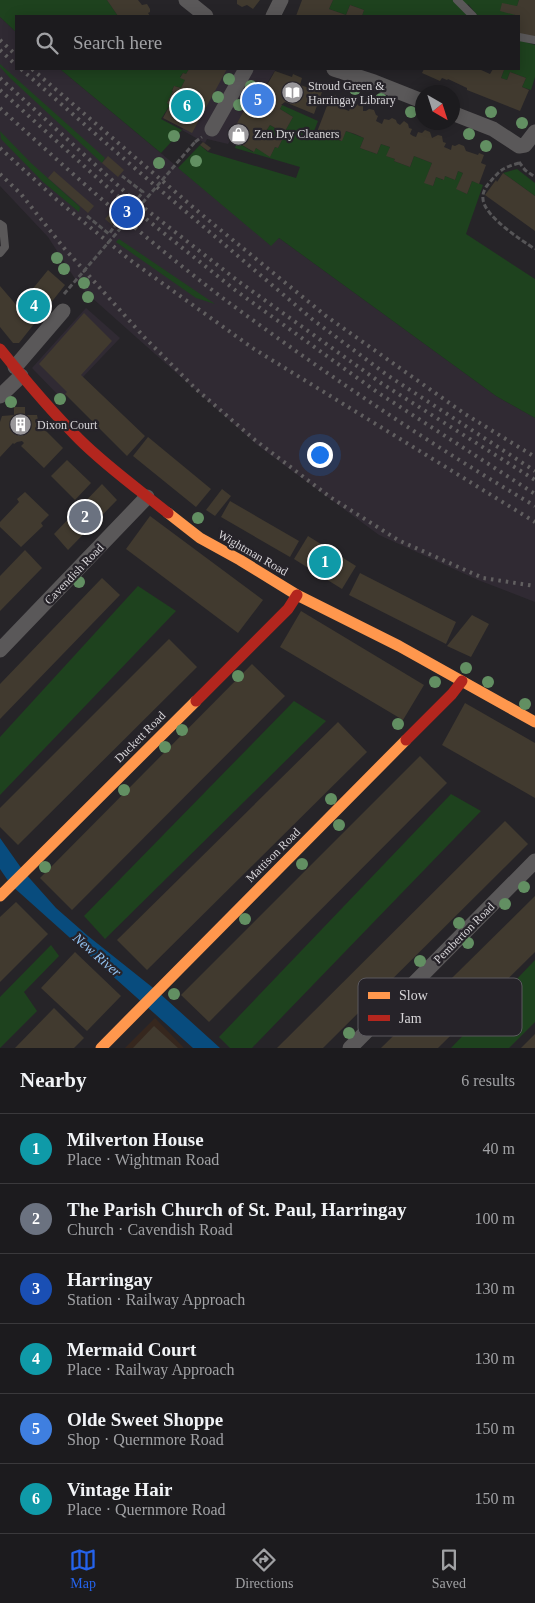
<!DOCTYPE html>
<html lang="en">
<head>
<meta charset="utf-8">
<style>
  :root { --surface:#1c1b1e; --page:#252427; --text:#f1f3f6; --muted:#a0a1a4; --line:#3a393c; --accent:#2563eb }
  body { margin:0; font-family:"Times New Roman",serif; background:var(--page); color:var(--text) }
  .compass { position:absolute; left:415px; top:85px; width:45px; height:45px; border-radius:50%; background:var(--surface); box-shadow:0 2px 12px #0003; rotate:141deg }
  .you { position:absolute; left:319px; top:454px; width:18px; height:18px; margin:-12px; border:4px solid #fff; border-radius:50%; background:#1a73e8; box-shadow:0 0 0 8px #1a73e833 }
  .badge { display:grid; place-items:center; width:32px; height:32px; border-radius:50%; background:var(--accent); color:#fff; font-size:16px; font-weight:700 }
  .pin { position:absolute; translate:-50% -50%; border:2px solid #fff; box-shadow:0 1px 5px #0006 }
  .list { margin:0; padding:0; list-style:none }
  h2 { display:flex; justify-content:space-between; align-items:center; height:65px; margin:0; padding:0 20px; font-size:21px }
  h2 small { font-size:16px; font-weight:400; color:var(--muted) }
  .list li { display:grid; grid-template-columns:32px 1fr auto; gap:15px; align-items:center; box-sizing:border-box; height:70px; padding:0 20px; border-top:1px solid var(--line) }
  .list b { display:block; font-size:19px; white-space:nowrap }
  .list p { margin:0; font-size:16px; white-space:nowrap; color:var(--muted) }
  .list em { font-size:16px; font-style:normal; color:var(--muted) }
  .icon { flex:none; width:28px; height:28px; fill:none; stroke:currentColor; stroke-width:2; stroke-linecap:round; stroke-linejoin:round }
  .map { position:relative; flex:none; width:535px; height:1048px; overflow:hidden }
  .search { position:absolute; background:var(--surface); box-shadow:0 2px 12px #0003; left:15px; right:15px; top:15px; height:55px; display:flex; align-items:center; gap:12px; box-sizing:border-box; padding:0 18px; border-radius:0px; color:var(--muted); font-size:19px }
  .sheet { height:485px; background:var(--surface) }
  nav { display:flex; justify-content:space-around; align-items:center; box-sizing:border-box; height:70px; border-top:1px solid var(--line); background:var(--surface); font-size:14px; color:var(--muted) }
  nav a { display:grid; justify-items:center; gap:2px }
  nav .on { color:var(--accent) }
  .map>svg:first-child { display:block }
  .built { fill:#302a33 }
  .education { fill:#36271e }
  .green { fill:#1e421e }
  .water { fill:#084c7e }
  .building { fill:#413a2f }
  .lines { fill:none; stroke-linecap:round; stroke-linejoin:round }
  .path { stroke:#565557; stroke-width:3; stroke-dasharray:5 2.5; stroke-linecap:butt }
  .lane { stroke:#5a5859; stroke-width:8 }
  .street { stroke:#5a5859; stroke-width:15 }
  .slow { stroke:#ff974d; stroke-width:11 }
  .jam { stroke:#b3261e; stroke-width:11 }
  .rail { stroke:#615f60; stroke-width:4; stroke-dasharray:2.5 5; stroke-linecap:butt }
  .path-bridge { stroke:#565557; stroke-width:3; stroke-dasharray:5 2.5; stroke-linecap:butt }
  .tree { fill:#628f62 }
  .labels { text-anchor:middle; dominant-baseline:central; stroke-width:4.5; stroke-linejoin:round; paint-order:stroke }
  .poi-label { font-size:12px; fill:#d8d6d9; stroke:#262329; text-anchor:start }
  .street-label { font-size:12px; fill:#d8d6d9; stroke:#262329 }
  .water-label { font-size:14px; font-style:italic; fill:#93c4f3; stroke:#262329 }
  .key { fill:#262329; stroke:#5b595e; stroke-width:1 }
  .key-label { font-size:14px; fill:#d8d6d9 }
</style>
</head>
<body>
<div class="map">
<svg width="535" height="1048" viewBox="0 0 535 1048">
  <rect width="100%" height="100%" fill="#262428"/>
  <g class="built">
    <path d="M0,17l16,15v37h44l211,176 8,-7 217,158 39,22v184l-57,-22 -99,-45 -122,-90 -176,-157 -33,-51 -48,-51z"/>
    <path d="M216,69h60l-48,75 -21,-5 -2,4 -23,-13z"/>
    <path d="M86,308l34,30 -58,61 -30,-31z"/>
  </g>
  <path class="education" d="M155,1018l29,30h-59z"/>
  <g class="green">
    <path d="M0,0h107l11,16h-102v16l-16,-15z"/>
    <path d="M333,0h186l-5,16h-36l-10,-12 -3,7 3,5h-106l2,-6 -14,-5 -4,10 -17,-6z"/>
    <path d="M519,40l16,5v32l-4,13 -9,-3 4,-9 -16,-6 -3,8 -6,-2 3,-8 -2,-1h17z"/>
    <path d="M0,64l105,94 -3,5 -92,-85 -10,-11z"/>
    <path d="M60,69h129l-3,5 -3,-1 -3,4 5,3 -4,8 -7,-2 -2,4 1,1 -6,12 3,2 -9,14 21,11 -21,23z"/>
    <path d="M282,105l36,16 -4,10 3,1 24,9 5,-10 18,7 -4,10 17,6 4,-10 9,3 -3,9 8,3 -1,2 16,6 4,-11 18,7 -7,19 8,4 3,-9 7,3 2,-4 10,4 3,-9 5,2 -6,16 10,5 5,-13 11,4 -17,49 69,45v139l-39,-22 -217,-158 -8,8 -93,-78 22,-23 8,7 88,26 4,-11 -65,-19 2,-6 16,10 3,-4 14,8 5,-9 3,1 4,-8 -16,-9 4,-6 14,8 9,-16 -13,-8z"/>
    <path d="M0,131l31,32 49,44 -1,5 -36,-30 -42,-43z"/>
    <path d="M517,169l18,14v13l-32,-23z"/>
    <path d="M119,239l96,65 -19,-6 -80,-56z"/>
    <path d="M138,586l38,25 -176,184v-58z"/>
    <path d="M294,701l32,20 -221,218 -21,-23z"/>
    <path d="M451,794l30,17 -229,237h-22l-11,-11z"/>
    <path d="M51,945l8,11 -35,36 13,19 -37,37v-51z"/>
    <path d="M535,960v62l-26,26h-58z"/>
  </g>
  <path class="water" d="M0,838l24,34 32,36 32,28 69,55 63,57h-27l-182,-163 -11,-16z"/>
  <g class="building">
    <path d="M107,0h31l4,5 5,-1 3,5v3l-2,1 2,3h-32z"/>
    <path d="M237,0h23l-7,9 -6,-4 -5,2 -5,-3z"/>
    <path d="M302,0h31l-4,9 17,6 4,-10 14,5 -2,6h-66z"/>
    <path d="M519,0h16v37l-16,-3v-18l-19,-5 2,-8 15,3z"/>
    <path d="M189,69h38l-35,64 -29,-15 7,-13 -3,-2 6,-12h-1l2,-5 7,2 4,-8 -5,-2 3,-5 3,1z"/>
    <path d="M424,69h55l11,5 3,-5h9l2,1 -3,8 6,2 3,-8 16,6 -4,9 7,3 -9,21 -53,-21v-2l-19,-9 -1,1 -5,-2 -2,3 -18,-8z"/>
    <path d="M275,71l17,6 1,-3 9,4 -2,7 22,7 -8,22 -29,-12 -4,3h1l-2,4 13,8 -9,16 -14,-8 -4,6 16,9 -4,8 -3,-1 -5,10 -14,-9 -2,4 -17,-10 -9,-2 27,-50 7,4z"/>
    <path d="M335,95l7,5 -1,2 3,1 -3,5 8,3 2,-5 4,1 3,-3 5,2v5h3l3,-2 5,1 2,5 2,1 -2,5 6,3 2,-5 5,1 3,-2 4,2 1,3 3,2 4,-4 4,3 1,4 3,1 -2,5 3,2 3,1 2,-5 4,1 3,-3 5,2 2,6 6,-3 4,1 1,6 3,1 -2,4 7,3 1,-5 3,1 4,-2 5,2 2,5 12,4 1,-2 5,2 -3,8 5,2 -7,19 -7,-3 -5,13 -11,-5 7,-16 -5,-2 -3,9 -10,-4 -1,4 -8,-3 -3,9 -9,-3 8,-20 -18,-7 -4,11 -16,-6 1,-2 -9,-3 4,-9 -9,-3 -4,10 -17,-6 4,-10 -9,-4 -9,-3 -4,10 -25,-9 13,-34h2z"/>
    <path d="M203,142l8,6 -3,3 -8,-6z"/>
    <path d="M108,156l16,14 -6,7 -16,-14z"/>
    <path d="M54,171l40,35 -6,7 -40,-35z"/>
    <path d="M503,173l32,23v35l-50,-36 11,-15 1,2z"/>
    <path d="M127,207l6,5 -14,16 -5,-5 -2,2 -7,-6 9,-11 8,6z"/>
    <path d="M48,270l17,15 -46,58h-6l-13,-16v-41l18,21z"/>
    <path d="M84,313l28,28 -31,34 64,61 -18,20 -62,-62 2,-2 -28,-28z"/>
    <path d="M14,407h11v8h12l1,5 5,6 -1,1 21,21 -19,20 -23,-22 3,-3 -2,-2 -5,1 -3,2 -1,-1 -13,14v-35l2,-6 12,-1z"/>
    <path d="M148,437l63,52 -15,18 -63,-51z"/>
    <path d="M67,460l24,23 -16,17 -24,-24z"/>
    <path d="M102,484l15,16 -49,50 -14,-16z"/>
    <path d="M222,489l9,7 -16,20 -9,-6z"/>
    <path d="M25,492l24,23 -8,8 2,3 -22,21 -21,-20v-5l19,-20 -2,-3z"/>
    <path d="M230,501l69,40 -9,16 -69,-40z"/>
    <path d="M150,516l113,84 -25,33 -112,-84z"/>
    <path d="M308,536l48,30 -14,23 -48,-30z"/>
    <path d="M25,550l17,18 -42,43v-35z"/>
    <path d="M360,573l96,49 -10,22 -97,-49z"/>
    <path d="M102,578l18,17 -120,124v-35z"/>
    <path d="M301,611l123,74 -21,35 -123,-73z"/>
    <path d="M472,615l17,9 -18,33 -24,-11z"/>
    <path d="M169,639l28,28 -179,178 -18,-18v-19z"/>
    <path d="M252,664l33,32 -213,214 -32,-32z"/>
    <path d="M465,703l70,40v55l-93,-53z"/>
    <path d="M338,722l29,30 -220,218 -30,-30z"/>
    <path d="M420,756l27,27 -238,239 -28,-27z"/>
    <path d="M505,821l23,23 -205,204h-46z"/>
    <path d="M535,896v56l-97,96h-57z"/>
    <path d="M16,902l32,32 -48,48v-65z"/>
    <path d="M75,952l46,44 -34,35 -46,-43z"/>
    <path d="M54,1008l30,30 -10,10h-59z"/>
    <path d="M154,1026l24,22h-45z"/>
    <path d="M535,1034v14h-14z"/>
  </g>
  <g class="lines">
    <g class="path">
      <path d="M195,142l7,-5"/>
      <path d="M519,162l6,8 10,7"/>
      <path d="M519,163c-16,5 -18,6 -29,19 -4,4 -8,11 -7,17 1,17 38,41 52,50"/>
      <path d="M87,216l22,18 5,-7"/>
      <path d="M121,218l5,4"/>
    </g>
    <g class="lane">
      <path d="M457,0l16,16"/>
      <path d="M519,37l16,3"/>
      <path d="M0,224l3,2 2,21 -5,6"/>
    </g>
    <g class="street">
      <path d="M186,0l20,16"/>
      <path d="M273,16l8,-16"/>
      <path d="M334,69l40,13 48,19"/>
      <path d="M452,113l41,16 26,17 6,-1 10,-13"/>
      <path d="M212,129l34,-60"/>
      <path d="M15,367l48,-56"/>
      <path d="M0,396l21,-20"/>
      <path d="M0,650l147,-153"/>
      <path d="M350,1048l185,-187"/>
    </g>
    <g class="slow">
      <path d="M168,513l32,25 40,22 57,35 102,51 136,76"/>
      <path d="M0,896l196,-195"/>
      <path d="M101,1048l305,-308"/>
    </g>
    <g class="jam">
      <path d="M0,349c25,31 51,62 79,90 27,27 59,50 89,74"/>
      <path d="M196,701l92,-92 9,-14"/>
      <path d="M406,740l46,-46 10,-13"/>
    </g>
    <g class="rail">
      <path d="M0,40l16,15"/>
      <path d="M0,50l16,15"/>
      <path d="M21,69l117,102 174,148 75,56 148,96"/>
      <path d="M32,69l169,145 125,102 139,98 70,43"/>
      <path d="M0,78l134,122 104,81 143,102 154,97"/>
      <path d="M0,90l115,104 120,96 142,102 158,102"/>
      <path d="M0,108c72,66 146,132 224,191 100,74 204,144 311,207"/>
      <path d="M0,148l57,52 73,60 124,89 281,173"/>
      <path d="M0,174l21,20 43,54 81,90 51,51 59,51 75,57 68,43 85,38 52,8"/>
    </g>
    <g class="path-bridge">
      <path d="M114,227l29,-35 -21,-16"/>
      <path d="M64,294l131,-152"/>
    </g>
  </g>
  <g class="tree">
    <circle cx="229" cy="79" r="6"/>
    <circle cx="251" cy="86" r="6"/>
    <circle cx="355" cy="89" r="6"/>
    <circle cx="218" cy="97" r="6"/>
    <circle cx="381" cy="99" r="6"/>
    <circle cx="239" cy="105" r="6"/>
    <circle cx="411" cy="112" r="6"/>
    <circle cx="491" cy="112" r="6"/>
    <circle cx="522" cy="123" r="6"/>
    <circle cx="469" cy="134" r="6"/>
    <circle cx="174" cy="136" r="6"/>
    <circle cx="486" cy="146" r="6"/>
    <circle cx="196" cy="161" r="6"/>
    <circle cx="159" cy="163" r="6"/>
    <circle cx="57" cy="258" r="6"/>
    <circle cx="64" cy="269" r="6"/>
    <circle cx="84" cy="283" r="6"/>
    <circle cx="88" cy="297" r="6"/>
    <circle cx="60" cy="399" r="6"/>
    <circle cx="11" cy="402" r="6"/>
    <circle cx="198" cy="518" r="6"/>
    <circle cx="79" cy="582" r="6"/>
    <circle cx="466" cy="668" r="6"/>
    <circle cx="238" cy="676" r="6"/>
    <circle cx="435" cy="682" r="6"/>
    <circle cx="488" cy="682" r="6"/>
    <circle cx="525" cy="704" r="6"/>
    <circle cx="398" cy="724" r="6"/>
    <circle cx="182" cy="730" r="6"/>
    <circle cx="165" cy="747" r="6"/>
    <circle cx="124" cy="790" r="6"/>
    <circle cx="331" cy="799" r="6"/>
    <circle cx="339" cy="825" r="6"/>
    <circle cx="302" cy="864" r="6"/>
    <circle cx="45" cy="867" r="6"/>
    <circle cx="524" cy="887" r="6"/>
    <circle cx="505" cy="904" r="6"/>
    <circle cx="245" cy="919" r="6"/>
    <circle cx="459" cy="923" r="6"/>
    <circle cx="468" cy="943" r="6"/>
    <circle cx="420" cy="961" r="6"/>
    <circle cx="174" cy="994" r="6"/>
    <circle cx="349" cy="1033" r="6"/>
  </g>
  <defs>
    <symbol id="library-disc" viewBox="-11 -11 22 22"><circle r="9.5" fill="#9a989b" stroke="#262329"/><path d="M-6-4Q-3-5.5-.7-3.5V5Q-3 3-6 4ZM6-4Q3-5.5 .7-3.5V5Q3 3 6 4Z" fill="#fff"/></symbol>
    <symbol id="shop-disc" viewBox="-11 -11 22 22"><circle r="9.5" fill="#9a989b" stroke="#262329"/><path d="M-5-2.5h2.3a2.7 3.5 0 0 1 5.4 0H5L5.5 6h-11ZM-1.5-2.5h3a1.5 2.3 0 0 0-3 0Z" fill="#fff"/></symbol>
    <symbol id="building-disc" viewBox="-11 -11 22 22"><circle r="9.5" fill="#9a989b" stroke="#262329"/><path d="M-4-6H4V6H1V3H-1V6H-4ZM-2.5-4.3h1.7v1.8h-1.7ZM.8-4.3h1.7v1.8H.8ZM-2.5-1h1.7V.8h-1.7ZM.8-1h1.7V.8H.8Z" fill="#fff"/></symbol>
  </defs>
  <g fill-rule="evenodd">
    <use href="#library-disc" x="280" y="80" width="25" height="25"/>
    <use href="#shop-disc" x="226" y="122" width="25" height="25"/>
    <use href="#building-disc" x="8" y="412" width="25" height="25"/>
  </g>
  <g class="labels">
    <g class="poi-label">
      <text x="308" y="86">Stroud Green &amp;<tspan x="308" dy="14">Harringay Library</tspan></text>
      <text x="254" y="134">Zen Dry Cleaners</text>
      <text x="37" y="425">Dixon Court</text>
    </g>
    <g class="street-label">
      <text transform="translate(253 553) rotate(30)">Wightman Road</text>
      <text transform="translate(74 574) rotate(-46)">Cavendish Road</text>
      <text transform="translate(140 737) rotate(-45)">Duckett Road</text>
      <text transform="translate(273 855) rotate(-45)">Mattison Road</text>
      <text transform="translate(464 933) rotate(-45)">Pemberton Road</text>
    </g>
    <g class="water-label">
      <text transform="translate(97 955) rotate(41)">New River</text>
    </g>
  </g>
  <rect x="358" y="978" width="164" height="58" rx="8" class="key"/>
  <rect x="368" y="992" width="22" height="7" fill="#ff974d"/>
  <rect x="368" y="1015" width="22" height="6" fill="#b3261e"/>
  <g class="key-label">
    <text x="399" y="1000">Slow</text>
    <text x="399" y="1023">Jam</text>
  </g>
</svg>
<svg class="compass" viewBox="-18 -18 36 36"><path d="M0-13l5 13h-10z" fill="#e53935"/><path d="M0 13l5-13h-10z" fill="#a0a1a4"/></svg>
<div class="you"></div>
<div class="pin badge" style="left:325px;top:562px;background:#0f9aa8">1</div>
<div class="pin badge" style="left:85px;top:517px;background:#6b7280">2</div>
<div class="pin badge" style="left:127px;top:212px;background:#1a4fb4">3</div>
<div class="pin badge" style="left:34px;top:306px;background:#0f9aa8">4</div>
<div class="pin badge" style="left:258px;top:100px;background:#3f7fe0">5</div>
<div class="pin badge" style="left:187px;top:106px;background:#0f9aa8">6</div>
<div class="search"><svg class="icon" aria-label="search" viewBox="0 0 24 24"><circle cx="10" cy="10" r="6"/><path d="M15 15l6 6"/></svg>Search here</div>
</div>
<section class="sheet">
<h2>Nearby<small>6 results</small></h2>
<ul class="list">
<li><span class="badge" style="background:#0f9aa8">1</span><div><b>Milverton House</b><p>Place · Wightman Road</p></div><em>40 m</em></li>
<li><span class="badge" style="background:#6b7280">2</span><div><b>The Parish Church of St. Paul, Harringay</b><p>Church · Cavendish Road</p></div><em>100 m</em></li>
<li><span class="badge" style="background:#1a4fb4">3</span><div><b>Harringay</b><p>Station · Railway Approach</p></div><em>130 m</em></li>
<li><span class="badge" style="background:#0f9aa8">4</span><div><b>Mermaid Court</b><p>Place · Railway Approach</p></div><em>130 m</em></li>
<li><span class="badge" style="background:#3f7fe0">5</span><div><b>Olde Sweet Shoppe</b><p>Shop · Quernmore Road</p></div><em>150 m</em></li>
<li><span class="badge" style="background:#0f9aa8">6</span><div><b>Vintage Hair</b><p>Place · Quernmore Road</p></div><em>150 m</em></li>
</ul>
</section>
<nav>
<a class="on"><svg class="icon" aria-label="map" viewBox="0 0 24 24"><path d="M3 6l6-2 6 2 6-2v14l-6 2-6-2-6 2zM9 4v14M15 6v14"/></svg>Map</a>
<a><svg class="icon" aria-label="directions" viewBox="0 0 24 24"><path d="M12 3l9 9-9 9-9-9zM9 14v-3h6M13 9l2 2-2 2"/></svg>Directions</a>
<a><svg class="icon" aria-label="saved" viewBox="0 0 24 24"><path d="M7 4h10v16l-5-4-5 4z"/></svg>Saved</a>
</nav>
</body>
</html>
